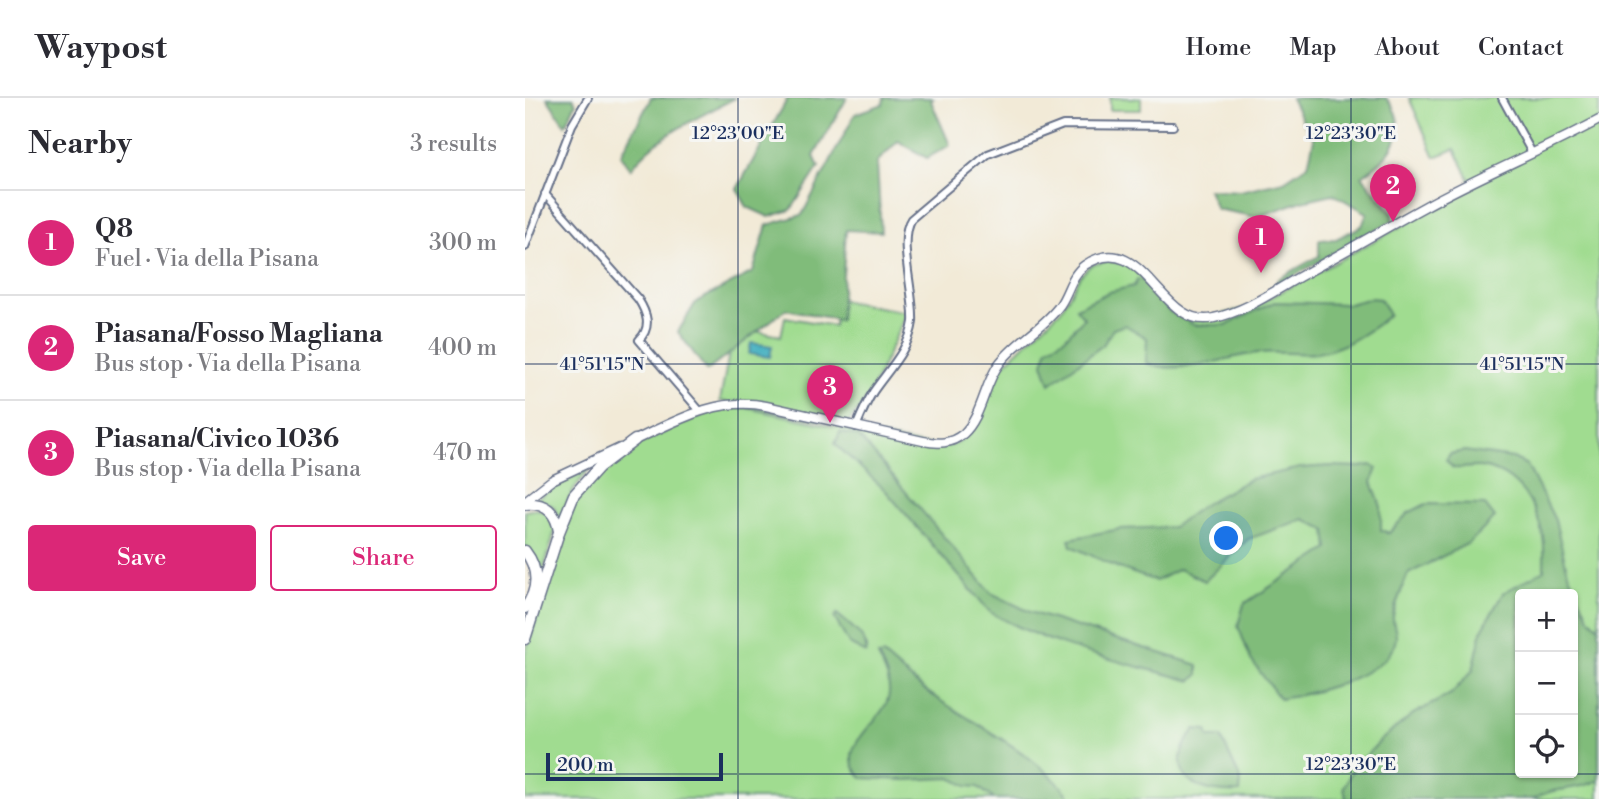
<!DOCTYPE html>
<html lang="en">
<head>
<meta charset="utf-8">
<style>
  :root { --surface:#fff; --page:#f7f7f7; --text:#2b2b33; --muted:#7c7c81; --line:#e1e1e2; --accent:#db2777 }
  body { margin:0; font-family:"Libre Bodoni",serif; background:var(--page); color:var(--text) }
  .controls { position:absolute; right:21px; bottom:21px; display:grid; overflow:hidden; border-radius:7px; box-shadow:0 2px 5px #0004 }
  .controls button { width:63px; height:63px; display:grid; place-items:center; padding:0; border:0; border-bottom:2px solid var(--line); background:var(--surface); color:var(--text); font:35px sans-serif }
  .scale { position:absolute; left:21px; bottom:18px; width:177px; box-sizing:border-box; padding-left:7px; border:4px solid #1b2f5e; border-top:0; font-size:19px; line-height:24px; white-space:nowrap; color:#1b2f5e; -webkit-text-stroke:5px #f6f6f2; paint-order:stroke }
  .you { position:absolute; left:702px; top:441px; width:24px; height:24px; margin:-18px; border:5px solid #fff; border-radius:50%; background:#1a73e8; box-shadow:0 0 0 10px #1a73e833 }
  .badge { display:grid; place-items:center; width:46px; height:46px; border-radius:50%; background:var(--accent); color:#fff; font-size:23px; font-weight:700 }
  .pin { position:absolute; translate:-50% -58px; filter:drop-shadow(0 2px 4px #0008) }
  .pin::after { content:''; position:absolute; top:37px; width:24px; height:21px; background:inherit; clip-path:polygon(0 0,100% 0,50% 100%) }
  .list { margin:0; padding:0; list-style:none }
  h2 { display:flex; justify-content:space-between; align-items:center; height:91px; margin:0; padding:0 28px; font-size:30px }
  h2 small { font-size:23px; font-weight:400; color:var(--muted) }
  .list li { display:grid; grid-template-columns:46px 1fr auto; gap:21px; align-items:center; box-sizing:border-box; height:105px; padding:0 28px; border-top:2px solid var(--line) }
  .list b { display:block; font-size:26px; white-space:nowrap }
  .list p { margin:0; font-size:23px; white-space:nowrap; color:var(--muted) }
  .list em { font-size:23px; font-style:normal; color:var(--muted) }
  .actions { display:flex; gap:14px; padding:21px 28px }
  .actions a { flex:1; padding:16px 0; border:2px solid var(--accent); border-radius:7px; text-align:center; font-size:24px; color:var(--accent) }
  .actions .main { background:var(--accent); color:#fff }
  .icon { flex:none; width:38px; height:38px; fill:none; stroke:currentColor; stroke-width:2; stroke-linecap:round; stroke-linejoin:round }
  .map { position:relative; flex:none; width:1074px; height:701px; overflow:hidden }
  header { display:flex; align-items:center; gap:42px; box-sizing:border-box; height:98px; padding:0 35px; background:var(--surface); border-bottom:2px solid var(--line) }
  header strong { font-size:33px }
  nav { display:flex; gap:38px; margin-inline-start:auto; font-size:24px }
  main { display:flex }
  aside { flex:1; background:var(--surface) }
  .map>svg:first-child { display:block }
  .green { fill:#a0dc90; stroke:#5e8677; stroke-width:2; fill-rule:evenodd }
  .forest { fill:#80bc7a; stroke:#4e766c; stroke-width:2; fill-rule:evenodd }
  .water { fill:#41afbf; stroke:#2e6f8e; stroke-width:2 }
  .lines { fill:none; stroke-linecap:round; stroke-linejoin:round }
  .minor-casing { stroke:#667088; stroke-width:10 }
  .major-casing { stroke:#667088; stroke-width:11 }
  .highway-casing { stroke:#667088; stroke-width:13 }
  .minor { stroke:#fff; stroke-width:6 }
  .major { stroke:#fff; stroke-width:8 }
  .highway { stroke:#fff; stroke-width:10 }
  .ticks { fill:none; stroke:#1b2f5e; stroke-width:2; stroke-opacity:0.45 }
  .ticks-label { font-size:18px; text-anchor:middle; fill:#1b2f5e; stroke:#f6f6f2; stroke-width:6; stroke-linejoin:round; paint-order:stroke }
</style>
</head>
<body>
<header>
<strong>Waypost</strong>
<nav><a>Home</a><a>Map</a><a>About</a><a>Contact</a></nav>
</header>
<main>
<aside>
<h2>Nearby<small>3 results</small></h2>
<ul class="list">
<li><span class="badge">1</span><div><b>Q8</b><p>Fuel · Via della Pisana</p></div><em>300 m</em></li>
<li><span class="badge">2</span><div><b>Piasana/Fosso Magliana</b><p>Bus stop · Via della Pisana</p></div><em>400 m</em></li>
<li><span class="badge">3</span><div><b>Piasana/Civico 1036</b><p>Bus stop · Via della Pisana</p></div><em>470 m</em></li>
</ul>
<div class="actions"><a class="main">Save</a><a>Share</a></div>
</aside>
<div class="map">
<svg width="1074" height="701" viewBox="0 0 1074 701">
  <rect width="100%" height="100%" fill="#f6f6f2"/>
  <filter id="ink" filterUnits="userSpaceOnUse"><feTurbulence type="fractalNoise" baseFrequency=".0143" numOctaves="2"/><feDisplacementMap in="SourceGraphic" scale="14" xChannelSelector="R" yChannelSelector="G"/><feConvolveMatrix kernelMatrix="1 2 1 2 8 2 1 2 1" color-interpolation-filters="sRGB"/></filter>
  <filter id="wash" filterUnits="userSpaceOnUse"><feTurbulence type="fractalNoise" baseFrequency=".00686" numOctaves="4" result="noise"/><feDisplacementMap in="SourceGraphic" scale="28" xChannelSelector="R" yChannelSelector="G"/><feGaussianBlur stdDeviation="1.57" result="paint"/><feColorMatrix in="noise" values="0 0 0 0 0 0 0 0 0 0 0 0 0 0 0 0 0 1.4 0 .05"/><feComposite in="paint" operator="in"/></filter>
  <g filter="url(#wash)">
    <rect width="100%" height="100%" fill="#f2ead7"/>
    <g class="green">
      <rect x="585" y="0" width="31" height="12"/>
      <path d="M884,0h190v701h-1074v-145l48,-148 24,-34 37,-26 77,-35 31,-4 177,37 31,2 13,-7 11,-12 29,-62 58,-55 19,-34 11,-11 17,-4 17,3 19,12 32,37 18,8 61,-15 218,-119 -18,-38 -20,8zM995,496h53v179h-53z"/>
      <path d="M314,202l68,12 -39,86 -22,27 -126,-24 14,-74 47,9 4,-19 49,9z"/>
      <path d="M64,371l-17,23 -12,27 -7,-13 -17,-7 24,-16z"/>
      <path d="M11,411l9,2 11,16 -16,56 -4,-22 -11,-16v-34z"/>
    </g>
    <g class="forest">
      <path d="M22,0h26l3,5 -11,22z"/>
      <path d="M126,0h84c-36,19 -80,38 -104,71l-10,-14z"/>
      <path d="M263,0h59l-33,58 5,11 -28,43 -22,7 -22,-10 -10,-18z"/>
      <path d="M359,0h50l-3,3 19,44 -23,13 -29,-17 -21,21 4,70 -35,-2 -6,90 -54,-11 -79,62 -29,-39 18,-30 57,-30 14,-47 35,-10 53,-101 28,-10z"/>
      <path d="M766,0h95c27,31 5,59 -24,78l31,38 -1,7 -117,65 3,-7 41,-23v-16l17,-1 26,-13 5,-13 -34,-19 -31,7 -45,16 -41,-8 -8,-20 32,2 44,-10 24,-16 6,-26 -11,-17z"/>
      <path d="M613,181l9,3 22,29 25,14h32l48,-23 75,2 22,-6 9,1 9,16c-20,17 -46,34 -72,38 -19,2 -40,-2 -60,0 -37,5 -75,23 -111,10l1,-25 -22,-13 -12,4 -10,16 -53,39 -7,-21 5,-15 17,-10 19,-20 -8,-10 33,-16 25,-6z"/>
      <path d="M315,334l18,4 10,11 123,146 39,19 168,53v10l-7,6c-67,-19 -140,-33 -201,-69l-105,-122 -50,-46z"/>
      <path d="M939,353l49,7 14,7 28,55 13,53 21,45 10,9v153c-20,11 -45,6 -66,19h-187l-2,-12 8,-17 29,-30 32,-26 38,-20 22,-24 9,-40 21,-37 41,-23c0,-11 1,-23 -1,-33 -6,-31 -25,-62 -57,-69 -9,-3 -22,1 -33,0l-7,-8 4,-6zM995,496h53v179h-53z"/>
      <path d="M846,367l6,3 -5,14 9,25v23l8,3 19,-20 18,-9 59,1 10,13 -26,25 -61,31c-5,13 -12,28 -15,42 -1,7 4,15 3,22 -4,37 -85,56 -116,61l-29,-39 -13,-34 6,-22 84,-55 -2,-19 -22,-11 -56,20 -43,42 -26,-12 -23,12 -37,-13 -48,-22 -2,-7 51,-10 53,-2 33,-24 44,-24 50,-11 31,-2 30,1z"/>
      <path d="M312,516c11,10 32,23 29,39l-17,-9 -15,-27z"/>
      <path d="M358,557c18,15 35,32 55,44 45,30 100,56 134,100h-78l-16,-12 -11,-1 -16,-8 -46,2 -43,-2c-33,-33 25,-55 27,-85 1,-14 -5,-24 -11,-37z"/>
      <path d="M670,631l12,1 2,7h12l20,43 -1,12c-22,1 -61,-2 -59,-33 0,-11 8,-21 14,-30z"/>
    </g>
    <path class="water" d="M226,245l21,3 -2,11 -21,-3z"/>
  </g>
  <g filter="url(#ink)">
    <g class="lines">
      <defs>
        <g id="minor">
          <path d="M977,0l30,55"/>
          <path d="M20,96l93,105c9,14 14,28 1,41l61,71"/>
          <path d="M0,149l47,-122 16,-27"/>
          <path d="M331,329c5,-12 10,-24 17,-35 15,-22 36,-42 40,-70 2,-27 -16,-83 -2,-103l77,-65 75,-29 110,1"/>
        </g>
        <g id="major">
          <path d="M106,344c43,-20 86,-46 135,-36l157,35c15,3 28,3 40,-7 19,-17 21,-50 36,-70 17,-23 45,-36 61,-59 9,-13 11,-30 25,-40 59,-39 75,66 129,53 30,-6 59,-26 85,-41 42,-23 83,-47 125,-70 57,-32 118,-56 175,-87"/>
          <path d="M0,403l27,-21 68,-32"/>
        </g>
        <g id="highway">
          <path d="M0,406c20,-2 31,8 34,27"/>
          <path d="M0,453c14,18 14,39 0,57"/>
          <path d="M0,541l34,-107 15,-37 25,-28 36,-27"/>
        </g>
      </defs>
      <use href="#minor" class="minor-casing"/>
      <use href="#major" class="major-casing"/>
      <use href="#highway" class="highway-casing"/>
      <use href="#minor" class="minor"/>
      <use href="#major" class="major"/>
      <use href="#highway" class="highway"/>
    </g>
  </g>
  <path class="ticks" d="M213,0v701M826,0v701M0,266h1074M0,676h1074"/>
  <g class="ticks-label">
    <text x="213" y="41">12°23'00"E</text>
    <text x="826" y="41">12°23'30"E</text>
    <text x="77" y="272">41°51'15"N</text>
    <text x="997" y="272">41°51'15"N</text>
    <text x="826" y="672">12°23'30"E</text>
  </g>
</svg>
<div class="controls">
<button>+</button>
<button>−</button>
<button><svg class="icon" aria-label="locate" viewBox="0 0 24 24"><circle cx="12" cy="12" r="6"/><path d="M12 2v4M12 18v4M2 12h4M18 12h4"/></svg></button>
</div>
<div class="scale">200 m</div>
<div class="you"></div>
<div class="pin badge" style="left:736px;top:175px">1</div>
<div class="pin badge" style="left:868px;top:124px">2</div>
<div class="pin badge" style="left:305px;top:325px">3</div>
</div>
</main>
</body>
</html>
